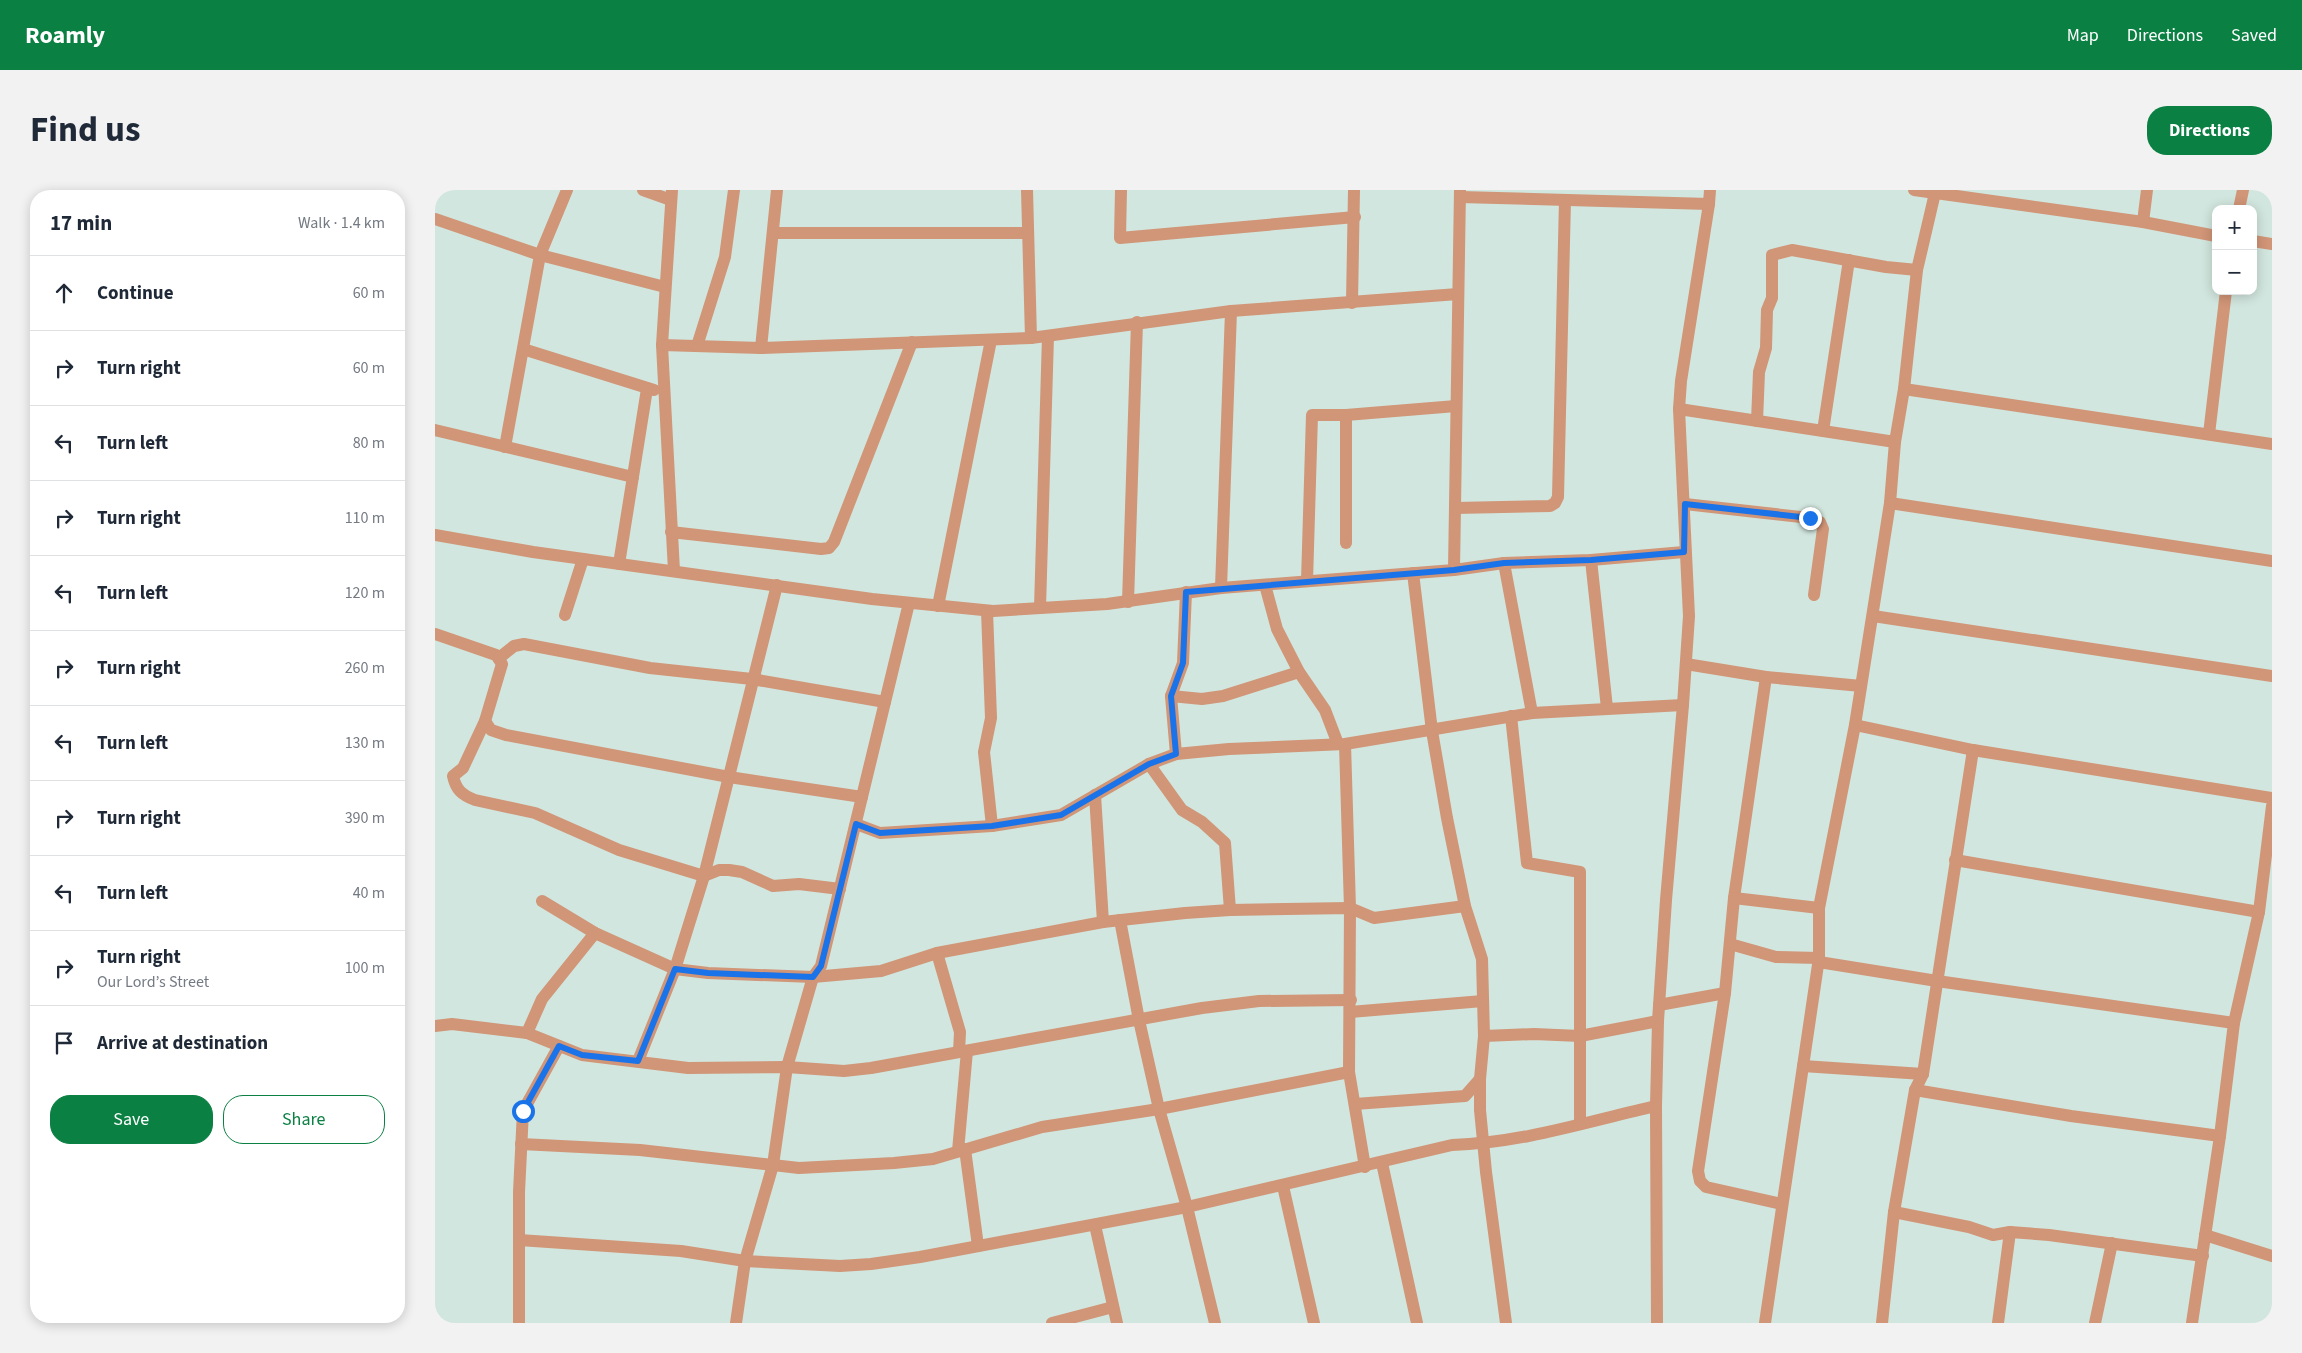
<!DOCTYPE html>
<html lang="en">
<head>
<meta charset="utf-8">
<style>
  :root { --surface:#fff; --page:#f2f2f3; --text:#1f2937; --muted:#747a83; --line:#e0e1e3; --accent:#0b8043 }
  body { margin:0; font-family:"Source Sans 3",sans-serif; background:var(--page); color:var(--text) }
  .controls { position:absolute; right:15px; top:15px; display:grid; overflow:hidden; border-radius:10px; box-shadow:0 2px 12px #0003 }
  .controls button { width:45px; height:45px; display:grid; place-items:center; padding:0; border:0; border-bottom:1px solid var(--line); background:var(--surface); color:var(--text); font:25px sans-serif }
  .stop { position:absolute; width:15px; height:15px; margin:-11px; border:4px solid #1a73e8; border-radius:50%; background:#fff }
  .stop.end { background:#1a73e8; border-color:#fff; box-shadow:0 1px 5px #0008 }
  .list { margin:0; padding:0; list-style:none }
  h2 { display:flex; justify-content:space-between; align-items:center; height:65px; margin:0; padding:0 20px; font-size:21px }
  h2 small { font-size:16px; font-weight:400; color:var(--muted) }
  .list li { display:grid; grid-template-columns:32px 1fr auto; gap:15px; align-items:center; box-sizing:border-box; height:75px; padding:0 20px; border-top:1px solid var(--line) }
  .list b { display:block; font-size:19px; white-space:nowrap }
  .list p { margin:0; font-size:16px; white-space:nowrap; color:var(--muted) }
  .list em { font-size:16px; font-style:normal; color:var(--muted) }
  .actions { display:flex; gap:10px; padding:15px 20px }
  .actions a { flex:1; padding:11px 0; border:1px solid var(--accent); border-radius:20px; text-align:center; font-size:18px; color:var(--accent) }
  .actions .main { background:var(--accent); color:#fff }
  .icon { flex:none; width:28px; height:28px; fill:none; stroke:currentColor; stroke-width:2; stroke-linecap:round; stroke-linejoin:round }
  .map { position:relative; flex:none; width:1837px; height:1133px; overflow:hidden; border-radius:20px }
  header { display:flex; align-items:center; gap:30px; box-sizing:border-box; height:70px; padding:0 25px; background:var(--accent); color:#fff }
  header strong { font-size:24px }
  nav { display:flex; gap:28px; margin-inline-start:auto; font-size:18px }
  .intro { display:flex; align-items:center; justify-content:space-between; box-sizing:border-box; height:120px; padding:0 30px }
  h1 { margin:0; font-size:35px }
  .button { padding:12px 22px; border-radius:20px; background:var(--accent); color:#fff; font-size:18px; font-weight:700 }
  main { display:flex; gap:30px; padding:0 30px }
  aside { flex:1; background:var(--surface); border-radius:20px; box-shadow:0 2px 12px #0003 }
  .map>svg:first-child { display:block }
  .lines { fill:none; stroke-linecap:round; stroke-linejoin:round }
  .minor { stroke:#d19577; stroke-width:12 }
  .route { stroke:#1a73e8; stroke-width:6 }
</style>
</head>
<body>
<header>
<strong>Roamly</strong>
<nav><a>Map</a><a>Directions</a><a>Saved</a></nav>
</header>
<div class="intro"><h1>Find us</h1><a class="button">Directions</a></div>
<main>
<aside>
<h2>17 min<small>Walk · 1.4 km</small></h2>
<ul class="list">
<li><svg class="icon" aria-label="ahead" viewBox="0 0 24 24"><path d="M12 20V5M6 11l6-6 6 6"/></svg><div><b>Continue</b></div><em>60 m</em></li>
<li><svg class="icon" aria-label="right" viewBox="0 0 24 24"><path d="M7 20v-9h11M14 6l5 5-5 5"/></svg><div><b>Turn right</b></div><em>60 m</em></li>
<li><svg class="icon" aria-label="left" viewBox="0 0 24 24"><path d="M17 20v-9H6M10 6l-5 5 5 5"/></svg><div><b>Turn left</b></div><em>80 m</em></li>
<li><svg class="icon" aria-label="right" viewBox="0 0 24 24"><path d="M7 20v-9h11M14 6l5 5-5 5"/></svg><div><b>Turn right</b></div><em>110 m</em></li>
<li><svg class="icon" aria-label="left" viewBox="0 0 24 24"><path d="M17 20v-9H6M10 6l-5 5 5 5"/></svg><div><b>Turn left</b></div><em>120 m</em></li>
<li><svg class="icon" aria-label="right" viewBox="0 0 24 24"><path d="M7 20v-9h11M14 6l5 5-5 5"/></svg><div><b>Turn right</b></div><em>260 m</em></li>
<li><svg class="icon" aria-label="left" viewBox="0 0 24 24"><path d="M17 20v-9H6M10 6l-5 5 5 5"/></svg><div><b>Turn left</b></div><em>130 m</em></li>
<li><svg class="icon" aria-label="right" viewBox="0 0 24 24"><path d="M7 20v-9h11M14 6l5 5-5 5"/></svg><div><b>Turn right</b></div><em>390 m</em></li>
<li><svg class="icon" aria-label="left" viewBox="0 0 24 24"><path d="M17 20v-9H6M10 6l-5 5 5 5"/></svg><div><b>Turn left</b></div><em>40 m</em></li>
<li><svg class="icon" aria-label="right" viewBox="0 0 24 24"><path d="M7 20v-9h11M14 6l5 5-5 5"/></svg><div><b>Turn right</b><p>Our Lord’s Street</p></div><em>100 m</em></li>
<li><svg class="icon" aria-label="arrive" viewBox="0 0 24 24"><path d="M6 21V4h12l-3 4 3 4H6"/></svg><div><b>Arrive at destination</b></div></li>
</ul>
<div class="actions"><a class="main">Save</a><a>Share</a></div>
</aside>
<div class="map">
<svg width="1837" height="1133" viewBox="0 0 1837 1133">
  <rect width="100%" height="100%" fill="#d1e6de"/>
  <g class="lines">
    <g class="minor">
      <path d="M208,0l28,10"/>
      <path d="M237,0l-10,155 12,226"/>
      <path d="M592,0l4,148"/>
      <path d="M686,0l-1,48 235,-21"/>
      <path d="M1479,0l229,32 73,14"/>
      <path d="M1025,7l249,7 1,-14"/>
      <path d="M1804,19l4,-19"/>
      <path d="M0,29l105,36 125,32"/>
      <path d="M1708,32l4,-32"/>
      <path d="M338,43h254"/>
      <path d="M1818,51l19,3"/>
      <path d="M917,113l2,-113"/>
      <path d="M227,155l99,3 270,-10 200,-27 227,-17"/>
      <path d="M262,156l28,-89 9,-67"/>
      <path d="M326,158l16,-158"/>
      <path d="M88,159l131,41"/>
      <path d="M1469,199l368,55"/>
      <path d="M1244,219l216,33"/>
      <path d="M1322,231l2,-49 7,-24 1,-38 5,-12v-43l20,-5 94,17 31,3"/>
      <path d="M0,240l198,47"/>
      <path d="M1388,241l26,-171"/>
      <path d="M1774,244l17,-143"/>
      <path d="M70,257l35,-192 27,-65"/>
      <path d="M1455,313l382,58"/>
      <path d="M1250,314l125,14 10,4 3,7 -9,66"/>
      <path d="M1020,318l95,-2 5,-3 3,-6 7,-297"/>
      <path d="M236,342l150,17 8,-1 5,-6 78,-200"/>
      <path d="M0,345l98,17 339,47 121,12 114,-7 114,-16 233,-18 6,-380"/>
      <path d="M911,353v-128"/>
      <path d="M1156,370l16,148"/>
      <path d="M1069,373l28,150"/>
      <path d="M184,374l28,-175"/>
      <path d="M1019,380l50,-7 87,-3 93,-8"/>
      <path d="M978,383l19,158 15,87 18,88 17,53 2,77 -4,43v31l6,62 20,151"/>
      <path d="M872,391l5,-166h34l110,-9"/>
      <path d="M830,395l12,44 22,43 26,38 13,34"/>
      <path d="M786,398l10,-277"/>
      <path d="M693,412l9,-280"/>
      <path d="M503,416l53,-266"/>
      <path d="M605,418l8,-272"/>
      <path d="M552,421l4,107 -7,34 8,74"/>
      <path d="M130,425l18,-56"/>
      <path d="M1438,426l399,60"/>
      <path d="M0,444l61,21 6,9 -17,57 -22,47 -10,8c3,14 9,19 22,24l60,13 84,37 85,26 15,-6h10l13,2 31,14 26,-2 41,5"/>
      <path d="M64,468l15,-12 10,-2 126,24 102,11 133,23"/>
      <path d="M1251,474l80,13 95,9"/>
      <path d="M1331,487l-32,221 -9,95 -27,178 2,10 6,6 76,17"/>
      <path d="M736,506l31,3 21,-3 76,-24"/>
      <path d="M1076,526l16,147 53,9v252"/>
      <path d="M50,531l6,9 15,5 223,42 133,20"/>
      <path d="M1420,535l118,25 299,48"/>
      <path d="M910,554l5,164 -1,164 16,95"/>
      <path d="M741,564l-5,-58 12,-33 3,-71"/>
      <path d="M714,574l33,46 20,12 23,21 5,67"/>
      <path d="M660,605l8,127"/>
      <path d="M421,634l24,9 112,-7 69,-11 88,-51 27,-10 53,-5 116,-5 187,-31 151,-8"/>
      <path d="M1520,670l304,52"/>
      <path d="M1299,708l85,10"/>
      <path d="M107,711l53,32 80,36 33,4 105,4 68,-6 56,-18 166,-31 82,-9 45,-3 120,-2 24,10 91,-12"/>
      <path d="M685,730l19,100 20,89 28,98 28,116"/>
      <path d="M1295,754l46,13 43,1"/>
      <path d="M502,763l23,79 -1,20"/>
      <path d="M1384,772l118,19 297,42"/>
      <path d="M1224,815l66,-12"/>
      <path d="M915,822l133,-11"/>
      <path d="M0,836l17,-2 75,9 55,22 106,13 99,-1 57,4 27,-3 331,-60 57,-7 92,-1"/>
      <path d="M92,843l15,-34 53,-66"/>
      <path d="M1049,846l50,-2 46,2 78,-15"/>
      <path d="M203,871l37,-92 29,-93 73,-291"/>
      <path d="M1368,876l120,8"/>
      <path d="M1480,900l156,26 149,20"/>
      <path d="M920,914l110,-8 15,-17"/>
      <path d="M86,954l119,6 159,18 95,-5 39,-4 109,-32 117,-18 190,-37"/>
      <path d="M530,959l13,97"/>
      <path d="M523,961l9,-100"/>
      <path d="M947,973l35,160"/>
      <path d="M848,996l31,137"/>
      <path d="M1459,1022l75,15 24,8 17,-3 39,3 154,21"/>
      <path d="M660,1035l22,98"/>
      <path d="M1770,1045l67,21"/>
      <path d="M84,1050l162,11 64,10 95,5 31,-2 49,-7 267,-50 265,-62c70,-2 137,-24 204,-39"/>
      <path d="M84,1133v-131l4,-81 36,-65"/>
      <path d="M301,1133l9,-62 28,-96 14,-98 26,-90 8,-11 88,-363"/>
      <path d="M617,1133l61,-16"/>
      <path d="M1222,1133l-1,-217 2,-85 8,-121 17,-195 6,-89 -10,-207 2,-28 28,-177"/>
      <path d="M1330,1133l54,-365v-50l36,-183 35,-222 5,-61 9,-53 13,-119 18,-77"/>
      <path d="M1447,1133l12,-111 21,-122 8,-16 50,-324"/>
      <path d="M1563,1133l12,-91"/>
      <path d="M1660,1133l17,-80"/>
      <path d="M1757,1133l28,-187 14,-113 25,-111 13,-106"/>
    </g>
  </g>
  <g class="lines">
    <path class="route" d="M88,921l36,-65 23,9 56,6 37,-92 33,4 105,4 8,-11 35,-142 24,9 112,-7 69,-11 88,-51 27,-10 -5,-58 12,-33 3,-71 268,-22 50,-7 87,-3 93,-8 1,-48 125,14"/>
  </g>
</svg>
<div class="controls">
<button>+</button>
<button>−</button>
</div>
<div class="stop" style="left:88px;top:921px"></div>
<div class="stop end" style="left:1375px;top:328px"></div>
</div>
</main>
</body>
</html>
